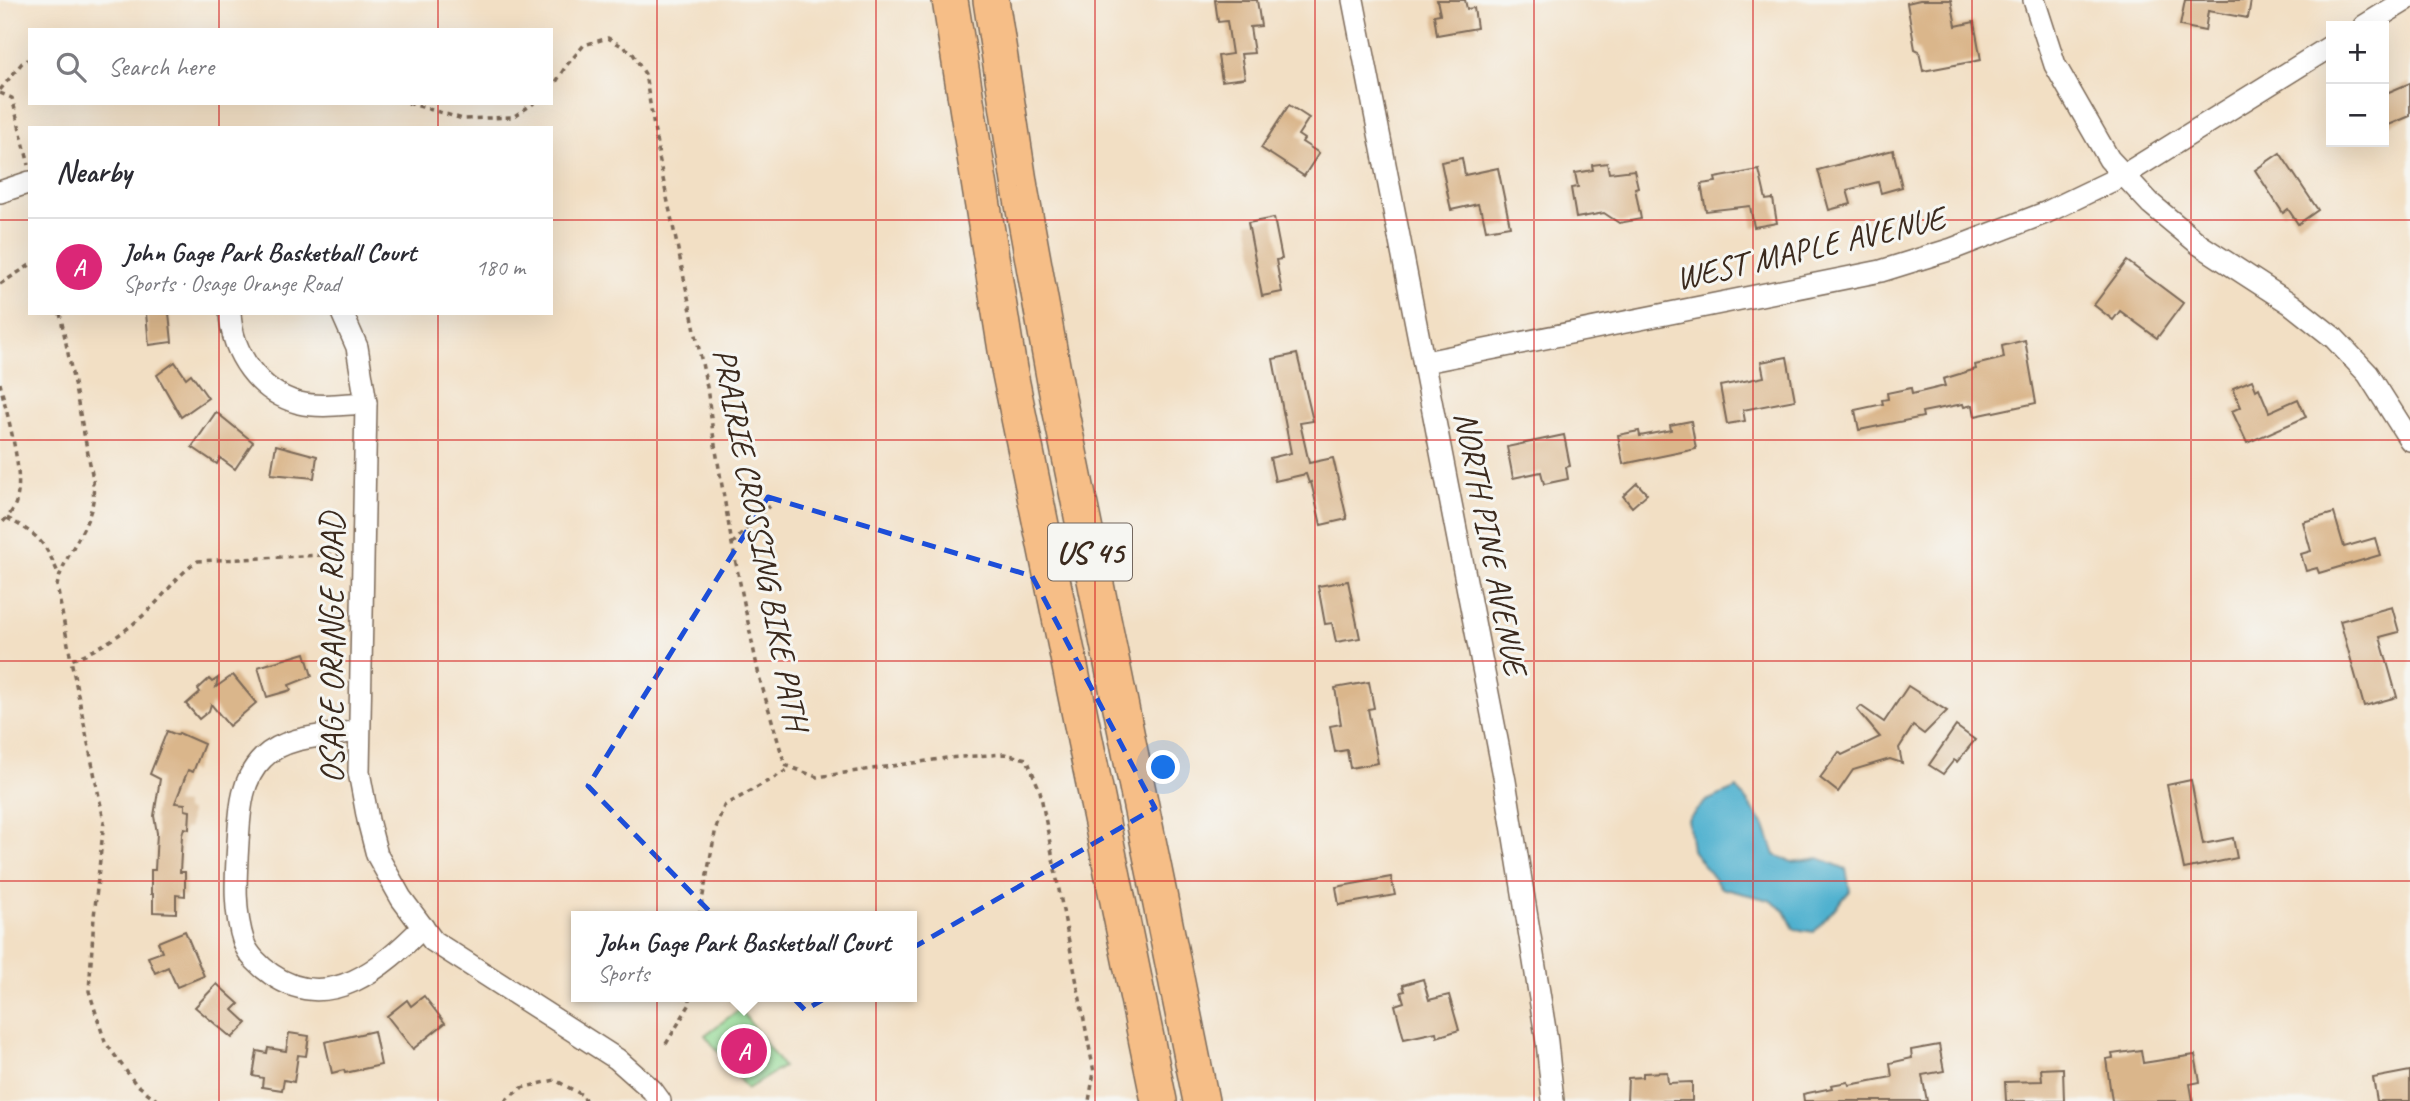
<!DOCTYPE html>
<html lang="en">
<head>
<meta charset="utf-8">
<style>
  :root { --surface:#fff; --page:#f2f2f3; --text:#2b2b33; --muted:#7c7c81; --line:#e1e1e2; --accent:#db2777 }
  body { margin:0; font-family:Caveat,sans-serif; background:var(--page); color:var(--text) }
  .controls { position:absolute; right:21px; top:21px; display:grid; overflow:hidden; border-radius:0px; box-shadow:0 7px 28px #0002 }
  .controls button { width:63px; height:63px; display:grid; place-items:center; padding:0; border:0; border-bottom:2px solid var(--line); background:var(--surface); color:var(--text); font:35px sans-serif }
  .you { position:absolute; left:1164px; top:768px; width:24px; height:24px; margin:-18px; border:5px solid #fff; border-radius:50%; background:#1a73e8; box-shadow:0 0 0 10px #1a73e833 }
  .badge { display:grid; place-items:center; width:46px; height:46px; border-radius:50%; background:var(--accent); color:#fff; font-size:23px; font-weight:700 }
  .pin { position:absolute; translate:-50% -50%; border:4px solid #fff; box-shadow:0 2px 7px #0006 }
  .popup { position:absolute; left:571px; top:911px; width:346px; height:91px; box-sizing:border-box; display:grid; place-content:center; border-radius:0px; background:var(--surface); filter:drop-shadow(0 2px 5px #0005); font-size:23px; white-space:nowrap; color:var(--muted) }
  .popup b { font-size:26px; color:var(--text) }
  .popup::after { content:''; position:absolute; left:50%; top:100%; margin-left:-14px; border:14px solid transparent; border-top-color:var(--surface) }
  .list { margin:0; padding:0; list-style:none }
  h2 { display:flex; justify-content:space-between; align-items:center; height:91px; margin:0; padding:0 28px; font-size:30px }
  h2 small { font-size:23px; font-weight:400; color:var(--muted) }
  .list li { display:grid; grid-template-columns:46px 1fr auto; gap:21px; align-items:center; box-sizing:border-box; height:98px; padding:0 28px; border-top:2px solid var(--line) }
  .list b { display:block; font-size:26px; white-space:nowrap }
  .list p { margin:0; font-size:23px; white-space:nowrap; color:var(--muted) }
  .list em { font-size:23px; font-style:normal; color:var(--muted) }
  .icon { flex:none; width:38px; height:38px; fill:none; stroke:currentColor; stroke-width:2; stroke-linecap:round; stroke-linejoin:round }
  .map { position:relative; flex:none; width:2410px; height:1101px; overflow:hidden }
  .search { position:absolute; background:var(--surface); box-shadow:0 7px 28px #0002; left:28px; top:28px; width:525px; height:77px; display:flex; align-items:center; gap:18px; box-sizing:border-box; padding:0 24px; border-radius:0px; color:var(--muted); font-size:26px }
  .panel { position:absolute; background:var(--surface); box-shadow:0 7px 28px #0002; left:28px; top:126px; width:525px; height:189px; border-radius:0px }
  .map>svg:first-child { display:block }
  .green { fill:#92d993; stroke:#668258; stroke-width:2 }
  .water { fill:#50b1cf; stroke:#466e76; stroke-width:2 }
  .building { fill:#dab68b }
  .lines { fill:none; stroke-linecap:round; stroke-linejoin:round }
  .street-casing { stroke:#7b6958; stroke-width:24 }
  .primary-casing { stroke:#7b6958; stroke-width:38 }
  .path { stroke:#7b6958; stroke-width:3.5; stroke-dasharray:5 5; stroke-linecap:butt }
  .street { stroke:#fff; stroke-width:21 }
  .primary { stroke:#f6be87; stroke-width:35 }
  .marked { fill:none; stroke:#1d4ed8; stroke-width:5; stroke-dasharray:14 9; stroke-linejoin:round }
  .grid { fill:none; stroke:#d62828; stroke-width:2; stroke-opacity:0.55 }
  .labels { text-anchor:middle; dominant-baseline:central; stroke-width:6; stroke-linejoin:round; paint-order:stroke }
  .shield { fill:#f6f6f2; stroke:#73675e; stroke-width:2 }
  .shield-label { font-size:32px; font-weight:bold; fill:#3b2a1e }
  .street-label { font-size:33px; fill:#3b2a1e; stroke:#f6f6f2 }
</style>
</head>
<body>
<div class="map">
<svg width="2410" height="1101" viewBox="0 0 2410 1101">
  <rect width="100%" height="100%" fill="#f6f6f2"/>
  <filter id="ink" filterUnits="userSpaceOnUse"><feTurbulence type="fractalNoise" baseFrequency=".0143" numOctaves="2"/><feDisplacementMap in="SourceGraphic" scale="14" xChannelSelector="R" yChannelSelector="G"/><feConvolveMatrix kernelMatrix="1 2 1 2 8 2 1 2 1" color-interpolation-filters="sRGB"/></filter>
  <filter id="wash" filterUnits="userSpaceOnUse"><feTurbulence type="fractalNoise" baseFrequency=".00686" numOctaves="4" result="noise"/><feDisplacementMap in="SourceGraphic" scale="28" xChannelSelector="R" yChannelSelector="G"/><feGaussianBlur stdDeviation="1.57" result="paint"/><feColorMatrix in="noise" values="0 0 0 0 0 0 0 0 0 0 0 0 0 0 0 0 0 1.4 0 .05"/><feComposite in="paint" operator="in"/></filter>
  <g filter="url(#wash)">
    <rect width="100%" height="100%" fill="#f2dfc4"/>
    <path class="green" d="M740,1009l43,58 -36,22 -42,-54z"/>
    <path class="water" d="M1737,788l28,38 10,29 17,7 27,-4 27,11 4,22 -36,41 -20,-3 -9,-18 -16,-11 -48,-12 -29,-38 -4,-31 18,-18z"/>
    <g id="blocks">
      <g class="building">
        <path d="M1215,0h42l4,26 -11,1 4,26 -13,1 4,24 -23,3 -4,-25 14,-2 -5,-33 -9,1z"/>
        <path d="M1437,0h28l2,9 7,-1 3,20 -40,7 -3,-20 6,-1z"/>
        <path d="M1920,0h31l5,26 18,-4 7,38 -58,11 -4,-20 -4,-2 -8,-46z"/>
        <path d="M2185,0h66l-3,18 -40,-7 -3,20 -25,-5z"/>
        <path d="M2410,83v33l-26,11v-33z"/>
        <path d="M1289,105l20,13 -11,17 6,4 -2,3 17,11 -15,23 -43,-28z"/>
        <path d="M1893,150l9,37 -21,6 -3,-11 -31,8 4,14 -22,6 -11,-40z"/>
        <path d="M2280,153l38,57 -20,14 -10,-15 -5,4 -28,-43z"/>
        <path d="M1462,158l3,17 33,-7 12,58 -24,4 -4,-19h-2l-2,-7 -27,6 -10,-48z"/>
        <path d="M1607,163l2,10 25,-3 4,17 -3,1 6,31 -22,4 -15,-10 -28,5 -5,-30 7,-1 -3,-14 18,-3 -1,-5z"/>
        <path d="M1759,170l7,30 7,-1 4,24 -23,4 -4,-21 -44,5 -5,-27 15,-2 -1,-4z"/>
        <path d="M1274,218l8,41 -6,1 6,32 -20,4 -14,-73z"/>
        <path d="M2127,261l56,42 -26,35 -37,-27 -7,9 -19,-15z"/>
        <path d="M146,313h23l3,29 -23,3z"/>
        <path d="M2025,340l11,63 -61,13 -2,-11 -9,2 -1,-3 -41,8 1,5 -64,13 -4,-20 28,-6 -1,-4 6,-1 -1,-6 24,-5 1,6 33,-8 -2,-7 33,-10 -1,-4 29,-7 -2,-12z"/>
        <path d="M1297,354l16,67 -13,2 9,40 24,-5 14,61 -26,6 -10,-43 -2,1 -3,-9 -31,7 -5,-23 21,-5 -18,-94z"/>
        <path d="M1787,357l8,43 -52,10 2,11 -18,3 -7,-38 44,-9 -3,-15z"/>
        <path d="M175,362l11,16 5,-4 17,24 -27,19 -24,-42z"/>
        <path d="M2252,380l4,10 3,-2 10,24 29,-13 8,18 -59,26 -15,-32 9,-4 -8,-19z"/>
        <path d="M216,412l37,30 -18,27 -15,-11 -3,6 -25,-17z"/>
        <path d="M1691,421l5,28 -73,15 -5,-29 21,-4 1,5 31,-6 -1,-5z"/>
        <path d="M1564,435l6,31 -4,1 2,12 -24,5 -3,-12 -28,6 -6,-31z"/>
        <path d="M276,445l41,11 -3,22 -43,-4z"/>
        <path d="M1637,483l10,11 -15,13 -9,-11z"/>
        <path d="M2334,513l10,34 31,-9 5,17 -61,18 -2,-5 -11,3 -5,-17 10,-3 -8,-29z"/>
        <path d="M1348,581l12,57 -24,4 -4,-19 -7,1 -7,-38z"/>
        <path d="M2392,607l7,25 -19,5 17,60 -33,9 -24,-85z"/>
        <path d="M305,653l7,23 -23,9 2,5 -24,7 -9,-30z"/>
        <path d="M233,675l23,28 -27,23 -18,-22 -2,7 -10,8 -13,-15 14,-12 -2,-3 11,-10 3,3 6,-4 -2,9z"/>
        <path d="M1369,682l5,26 -6,1 10,54 -28,5 -3,-18 -12,2 -5,-26 11,-2 -6,-36z"/>
        <path d="M1908,686l39,25 -23,23 -11,-8 -14,22 3,15 -12,-4 -37,11 -15,22 -18,-14 19,-26 3,3 38,-18 -23,-27 4,-4 23,16z"/>
        <path d="M1956,726l19,14 -18,22 -3,-2 -11,14 -14,-9z"/>
        <path d="M167,731l10,4 2,-2 25,11 -11,28 -5,-2 -13,33 10,1v6l5,1 -1,18 -5,-1 -2,7 -2,37h5v24l-9,-1v18l-23,-1v-18h-2v-24h4l2,-37 -3,-17 6,-37 -10,-5z"/>
        <path d="M2191,780l12,64 30,-6 4,20 -53,11 -17,-84z"/>
        <path d="M1391,877l4,18 -56,10 -3,-18z"/>
        <path d="M185,931l19,45 -27,11 -9,-20 -13,6 -7,-16 14,-5 -4,-10z"/>
        <path d="M1423,979l6,21 20,-5 10,35 -22,7 -1,-5 -32,7 -9,-34 9,-3 -3,-10 4,-1 -2,-6z"/>
        <path d="M217,984l22,20 -6,6 14,13 -15,15 -37,-31z"/>
        <path d="M424,996l21,27 -32,26 -26,-33 20,-16 4,6z"/>
        <path d="M374,1031l7,34 -36,8 -1,-3 -12,3 -7,-31z"/>
        <path d="M289,1033l20,3 -3,20 -8,-1 -4,27 -10,-2 -2,10 -20,-3 1,-9 -10,-2 4,-25 10,2 1,-5 18,3z"/>
        <path d="M1939,1045l5,26 -22,4 5,26h-123l-1,-7 29,-6 -1,-3 17,-3 1,3 43,-8 -2,-14 22,-5 -1,-8z"/>
        <path d="M2141,1050l2,13 52,-8 5,27 -10,2 3,17h-81l-6,-42 7,-1 -1,-4z"/>
        <path d="M2063,1068l1,33h-58l-1,-19 37,-1 -1,-12z"/>
        <path d="M2410,1071v30h-33l-4,-23z"/>
        <path d="M1667,1072l1,11 24,-1v19h-65l1,-23 15,-1v-4z"/>
      </g>
    </g>
  </g>
  <g filter="url(#ink)">
    <use href="#blocks" fill-opacity="0" stroke="#7b6958" stroke-width="2"/>
    <g class="lines">
      <defs>
        <g id="street">
          <path d="M1353,0l152,781 42,261 6,59"/>
          <path d="M2034,0l21,65 54,94 42,45 49,41 91,59 43,34 34,36 42,66"/>
          <path d="M2364,26l42,-26"/>
          <path d="M0,192l30,-10"/>
          <path d="M230,313c2,41 29,79 69,90 21,5 46,1 67,0"/>
          <path d="M342,313l15,34 9,56 -7,369 9,48 9,35 24,43 32,43 184,118 35,31 8,11"/>
          <path d="M1425,362l456,-91 71,-22 93,-36 79,-38 207,-129"/>
          <path d="M359,731c-31,5 -73,4 -96,27 -23,22 -23,55 -25,84 -2,34 -5,68 6,101 4,12 17,24 27,31 58,41 112,-7 152,-47"/>
        </g>
        <g id="primary">
          <path d="M950,0l59,369 150,732"/>
          <path d="M991,0l29,188 37,205 144,708"/>
        </g>
      </defs>
      <use href="#street" class="street-casing"/>
      <use href="#primary" class="primary-casing"/>
      <g class="path">
        <path d="M0,90l22,-27 8,-4"/>
        <path d="M551,90l15,-24 18,-21 24,-7 24,14 13,22 17,100 45,213 6,46 19,111 27,132 26,89 32,12 130,-19 57,-4 23,5 13,32 54,281 -5,29"/>
        <path d="M0,93l12,5 17,67"/>
        <path d="M408,103l55,16 50,-2 21,-14"/>
        <path d="M0,284l30,-19"/>
        <path d="M60,313l33,166c0,7 1,15 0,22 -5,30 -30,55 -36,85l14,74"/>
        <path d="M0,383c6,29 24,87 17,115 -2,11 -9,19 -17,27"/>
        <path d="M7,518c33,18 37,23 52,57"/>
        <path d="M732,544l37,-38"/>
        <path d="M699,916l17,-88 8,-22 67,-38"/>
        <path d="M666,1044l24,-40v-7"/>
        <path d="M158,1101l-23,-18 -30,-41 -16,-51 5,-74 10,-96 -33,-161c30,-11 58,-30 81,-53 18,-18 24,-31 46,-46l146,-7"/>
        <path d="M505,1101l16,-13 34,-8 29,16 1,5"/>
      </g>
      <use href="#street" class="street"/>
      <use href="#primary" class="primary"/>
    </g>
  </g>
  <path class="marked" d="M768,497l264,79 123,232 -350,202 -217,-224z"/>
  <path class="grid" d="M219,0v30M438,0v30M657,0v1101M876,0v1101M1095,0v1101M1315,0v1101M1534,0v1101M1753,0v1101M1972,0v1101M2191,0v1101M219,103v25M438,103v25M0,220h30M551,220h1859M219,313v788M438,313v788M0,440h2410M0,661h2410M0,881h2410"/>
  <g class="labels">
    <rect class="shield" x="1048" y="523.5" width="84" height="57" rx="5"/>
    <g class="shield-label">
      <text x="1090" y="552">US 45</text>
    </g>
    <g class="street-label">
      <text transform="translate(1810 248) rotate(-13)">WEST MAPLE AVENUE</text>
      <text transform="translate(761 539) rotate(79)">PRAIRIE CROSSING BIKE PATH</text>
      <text transform="translate(1491 543) rotate(79)">NORTH PINE AVENUE</text>
      <text transform="translate(332 648) rotate(-90)">OSAGE ORANGE ROAD</text>
    </g>
  </g>
</svg>
<div class="controls">
<button>+</button>
<button>−</button>
</div>
<div class="you"></div>
<div class="pin badge" style="left:744px;top:1051px">A</div>
<div class="popup"><b>John Gage Park Basketball Court</b>Sports</div>
<div class="search"><svg class="icon" aria-label="search" viewBox="0 0 24 24"><circle cx="10" cy="10" r="6"/><path d="M15 15l6 6"/></svg>Search here</div>
<section class="panel">
<h2>Nearby<small></small></h2>
<ul class="list">
<li><span class="badge">A</span><div><b>John Gage Park Basketball Court</b><p>Sports · Osage Orange Road</p></div><em>180 m</em></li>
</ul>
</section>
</div>
</body>
</html>
